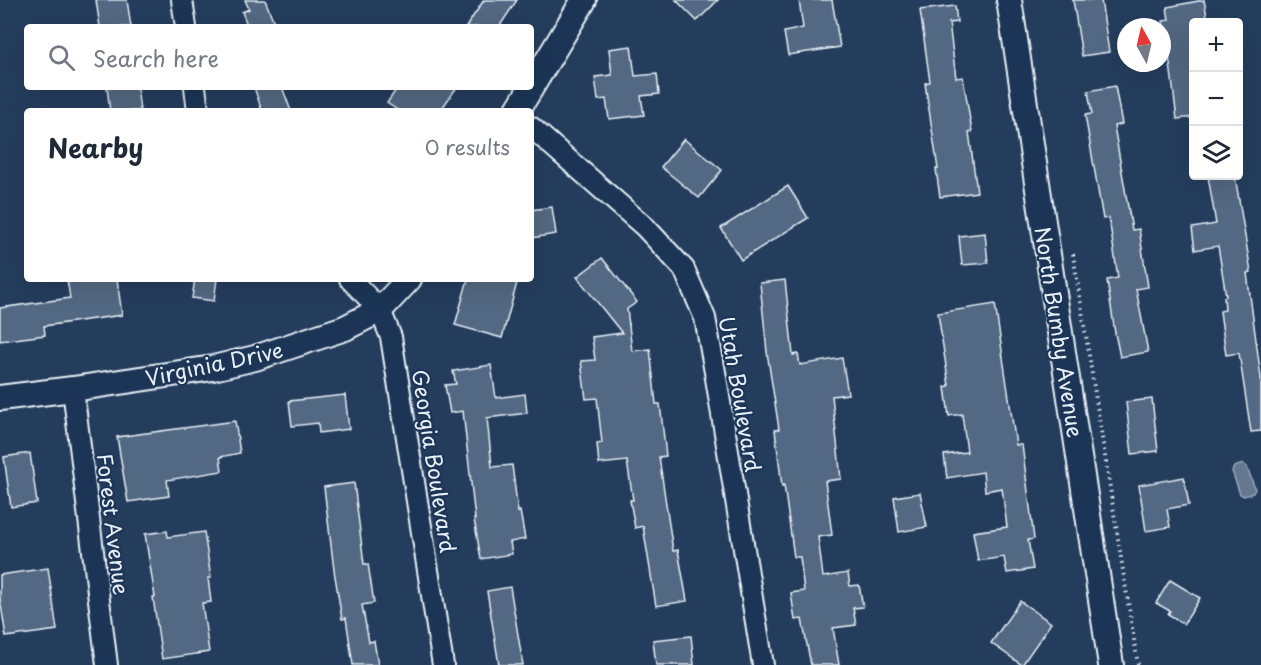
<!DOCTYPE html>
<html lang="en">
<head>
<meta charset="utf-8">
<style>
  :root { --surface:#fff; --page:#f2f2f3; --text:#1f2937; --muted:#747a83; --line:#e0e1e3 }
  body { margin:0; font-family:"Playpen Sans",sans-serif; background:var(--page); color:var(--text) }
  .controls { position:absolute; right:18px; top:18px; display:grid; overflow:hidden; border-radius:6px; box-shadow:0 6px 24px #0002 }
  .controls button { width:54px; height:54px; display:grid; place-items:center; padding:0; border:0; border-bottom:2px solid var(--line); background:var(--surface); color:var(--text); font:30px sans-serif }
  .compass { position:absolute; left:1117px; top:18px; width:54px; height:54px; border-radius:50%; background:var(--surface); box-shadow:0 6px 24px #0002; rotate:352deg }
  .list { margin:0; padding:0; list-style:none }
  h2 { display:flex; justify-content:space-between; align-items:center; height:78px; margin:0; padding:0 24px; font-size:26px }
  h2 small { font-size:20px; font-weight:400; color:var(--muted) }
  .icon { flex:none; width:33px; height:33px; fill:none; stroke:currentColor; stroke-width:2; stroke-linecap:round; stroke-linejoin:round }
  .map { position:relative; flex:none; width:1261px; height:665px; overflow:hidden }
  .search { position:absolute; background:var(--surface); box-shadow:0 6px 24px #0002; left:24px; top:24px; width:510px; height:66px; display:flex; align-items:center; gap:15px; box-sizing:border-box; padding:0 21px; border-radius:6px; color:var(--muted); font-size:22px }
  .panel { position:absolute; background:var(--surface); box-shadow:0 6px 24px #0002; left:24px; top:108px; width:510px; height:174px; border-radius:6px }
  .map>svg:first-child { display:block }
  .water { fill:#657890; stroke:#99a8ba; stroke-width:1.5 }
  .building { fill:#536782; stroke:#e8f1f8; stroke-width:1.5 }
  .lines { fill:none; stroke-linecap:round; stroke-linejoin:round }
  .minor-casing { stroke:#e8f1f8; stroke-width:24 }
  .tertiary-casing { stroke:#e8f1f8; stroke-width:28 }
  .path { stroke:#e8f1f8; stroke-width:4; stroke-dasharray:1.5 4.5; stroke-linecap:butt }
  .minor { stroke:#1d3557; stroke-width:20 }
  .tertiary { stroke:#1d3557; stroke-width:24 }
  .labels { text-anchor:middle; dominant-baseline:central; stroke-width:4.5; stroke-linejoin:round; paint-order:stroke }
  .street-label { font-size:21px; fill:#e8f1f8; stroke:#1d3557 }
</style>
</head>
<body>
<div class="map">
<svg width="1261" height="665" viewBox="0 0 1261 665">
  <rect width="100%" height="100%" fill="#253d5d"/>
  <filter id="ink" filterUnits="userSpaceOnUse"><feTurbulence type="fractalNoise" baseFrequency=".0167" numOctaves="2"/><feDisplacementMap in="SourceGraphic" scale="12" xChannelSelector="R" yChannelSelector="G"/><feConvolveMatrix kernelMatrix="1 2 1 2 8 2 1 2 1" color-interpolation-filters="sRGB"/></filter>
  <g filter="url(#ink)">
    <path class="water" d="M1243,464l4,3 8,22 -2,4 -9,3 -4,-2 -8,-23 2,-4z"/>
    <g class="building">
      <path d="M96,0h31l4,27h-31z"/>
      <path d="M245,0h20l11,27h-28l-6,-15 7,-3z"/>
      <path d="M484,0h33l-18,27h-33z"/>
      <path d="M676,0h42l-21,21z"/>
      <path d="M799,0h33l8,47 -52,8 -4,-23 19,-4z"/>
      <path d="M1073,0h28l8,52 -27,4z"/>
      <path d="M1204,0l4,22h-14v95l-17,2 -7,-55 -7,-43 6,-1 -2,-13z"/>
      <path d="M955,6l2,16 -8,1 7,55 7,-1 9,55h-3l8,60 -37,5 -4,-28h2l-13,-86 5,-1 -10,-72z"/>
      <path d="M631,46l4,30 22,-2 2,20 -18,2 3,19 -35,4 -3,-20 -8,1 -3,-23 17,-2 -3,-26z"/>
      <path d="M1115,86l7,38 -8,2 18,104 7,-1 9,58 -12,2 12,63 -28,5 -5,-24 -8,-53 11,-2 -9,-60 -6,1 -18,-104 7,-1 -4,-23z"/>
      <path d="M107,87h30l3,24h-30z"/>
      <path d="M254,87h28l9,24h-29z"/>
      <path d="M398,87h59l-17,24h-41l-12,-8z"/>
      <path d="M684,139l38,31 -23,28 -38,-31z"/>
      <path d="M1208,176h27l16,96 -4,1 14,105v53l-10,1 -12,-79 -13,2 -6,-44 5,-1 -1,-13 2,-1 -8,-50 -23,4 -3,-22 24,-4z"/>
      <path d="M788,186l20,32 -67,42 -20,-32z"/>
      <path d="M552,207l4,27 -25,4v-28z"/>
      <path d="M985,233l3,30 -26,2 -3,-29z"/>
      <path d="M602,258l35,44 -10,7 5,42 18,-2 6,55h4l6,52 -7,1 14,94 5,-1 9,51 -31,5 -13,-80 -8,2 -5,-28h3l-6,-39 -28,3 -2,-20 5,-1 -5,-45 -11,1 -5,-38 14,-1 -3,-23 30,-4 -45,-56z"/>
      <path d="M67,279h50l5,36 -78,11 1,9 -45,6v-33l70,-10z"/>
      <path d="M195,279h22l-3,22 -22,-3z"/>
      <path d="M468,279h50l-16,59 -47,-13z"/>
      <path d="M785,280l8,75 5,-1 2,11 42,-7 6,36 -16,2 9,83 -16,2 7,54 -14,2 5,40 25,-4 2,13 9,-1 4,22 -10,1 3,17 -23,3 6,37h-28l-9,-46 -7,1 -4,-27 13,-2 -4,-34h-6l-10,-72 -2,1 -7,-56 4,-1 -12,-77 -7,-69z"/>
      <path d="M995,304l21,141h6l12,94 -6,1 5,29 -26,4 -3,-16 -26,4 -5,-29 34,-5 -5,-39 -17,3 -2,-19 -36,6 -3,-23 23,-3 -5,-38 -13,2 -4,-29 4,-1 -11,-73z"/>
      <path d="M491,365l5,33 29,-4 2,19 -40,5 5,49 20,-2 6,47 2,-1 5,28 -15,3 2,12 -31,5 -7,-40h1l-12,-108 -13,2 -5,-28 11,-1 -3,-13z"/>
      <path d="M345,395l4,34 -30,4 -1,-10 -26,3 -3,-25z"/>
      <path d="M1152,399l6,52 -26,3 -6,-52z"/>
      <path d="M235,421l5,32 -20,4 2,14 -55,9 2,16 -41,6 -11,-65z"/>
      <path d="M30,453l7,50 -26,4 -7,-50z"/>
      <path d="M1184,477l5,28 -22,4 3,18 -24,4 -7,-46z"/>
      <path d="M354,483l10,81h4l6,39 -12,2 7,37 5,-1 4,24h-25l-7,-47 -4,1 -8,-49 -10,-83z"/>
      <path d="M920,493l7,34 -28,5 -5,-35z"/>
      <path d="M167,531l1,6 36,-5 7,46h-3l3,24 -9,1 7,49 -47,7 -9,-62h2l-10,-63z"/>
      <path d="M48,568l9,62 -51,7 -6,-39v-23z"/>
      <path d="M1170,580l30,18 -16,26 -16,-10 2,-3 -14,-8z"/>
      <path d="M510,587l13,78h-24l-12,-74z"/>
      <path d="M1020,601l31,22 -29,42 -31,-22z"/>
      <path d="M691,636l3,29h-38l-3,-25z"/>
    </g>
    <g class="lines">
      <defs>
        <g id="minor">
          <path d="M182,0l4,27"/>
          <path d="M195,87l3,24"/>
          <path d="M531,127l114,100 39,42 21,49 10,54 48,293"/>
          <path d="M350,279l30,31 11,27 52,328"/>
          <path d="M73,389l34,276"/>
        </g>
        <g id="tertiary">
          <path d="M1009,0l102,665"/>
          <path d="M517,111l67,-111"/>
          <path d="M0,398l73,-9 140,-21 42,-10 90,-30 35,-18 29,-31"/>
        </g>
      </defs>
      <use href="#minor" class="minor-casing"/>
      <use href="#tertiary" class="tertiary-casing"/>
      <path class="path" d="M1073,254l65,411"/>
      <use href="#minor" class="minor"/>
      <use href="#tertiary" class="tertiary"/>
    </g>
  </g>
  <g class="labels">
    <g class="street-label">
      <text transform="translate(1060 332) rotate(81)">North Bumby Avenue</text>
      <text transform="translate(214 363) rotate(-12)">Virginia Drive</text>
      <text transform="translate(741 394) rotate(80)">Utah Boulevard</text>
      <text transform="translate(435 461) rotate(81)">Georgia Boulevard</text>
      <text transform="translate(114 524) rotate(83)">Forest Avenue</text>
    </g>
  </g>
</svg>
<div class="controls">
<button>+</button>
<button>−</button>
<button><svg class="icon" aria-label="layers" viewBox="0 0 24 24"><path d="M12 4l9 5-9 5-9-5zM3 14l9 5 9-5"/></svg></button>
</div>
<svg class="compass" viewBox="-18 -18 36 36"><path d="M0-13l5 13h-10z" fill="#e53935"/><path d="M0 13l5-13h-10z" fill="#747a83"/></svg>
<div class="search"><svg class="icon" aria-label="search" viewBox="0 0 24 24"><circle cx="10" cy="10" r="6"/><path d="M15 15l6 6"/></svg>Search here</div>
<section class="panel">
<h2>Nearby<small>0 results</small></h2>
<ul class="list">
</ul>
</section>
</div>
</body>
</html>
